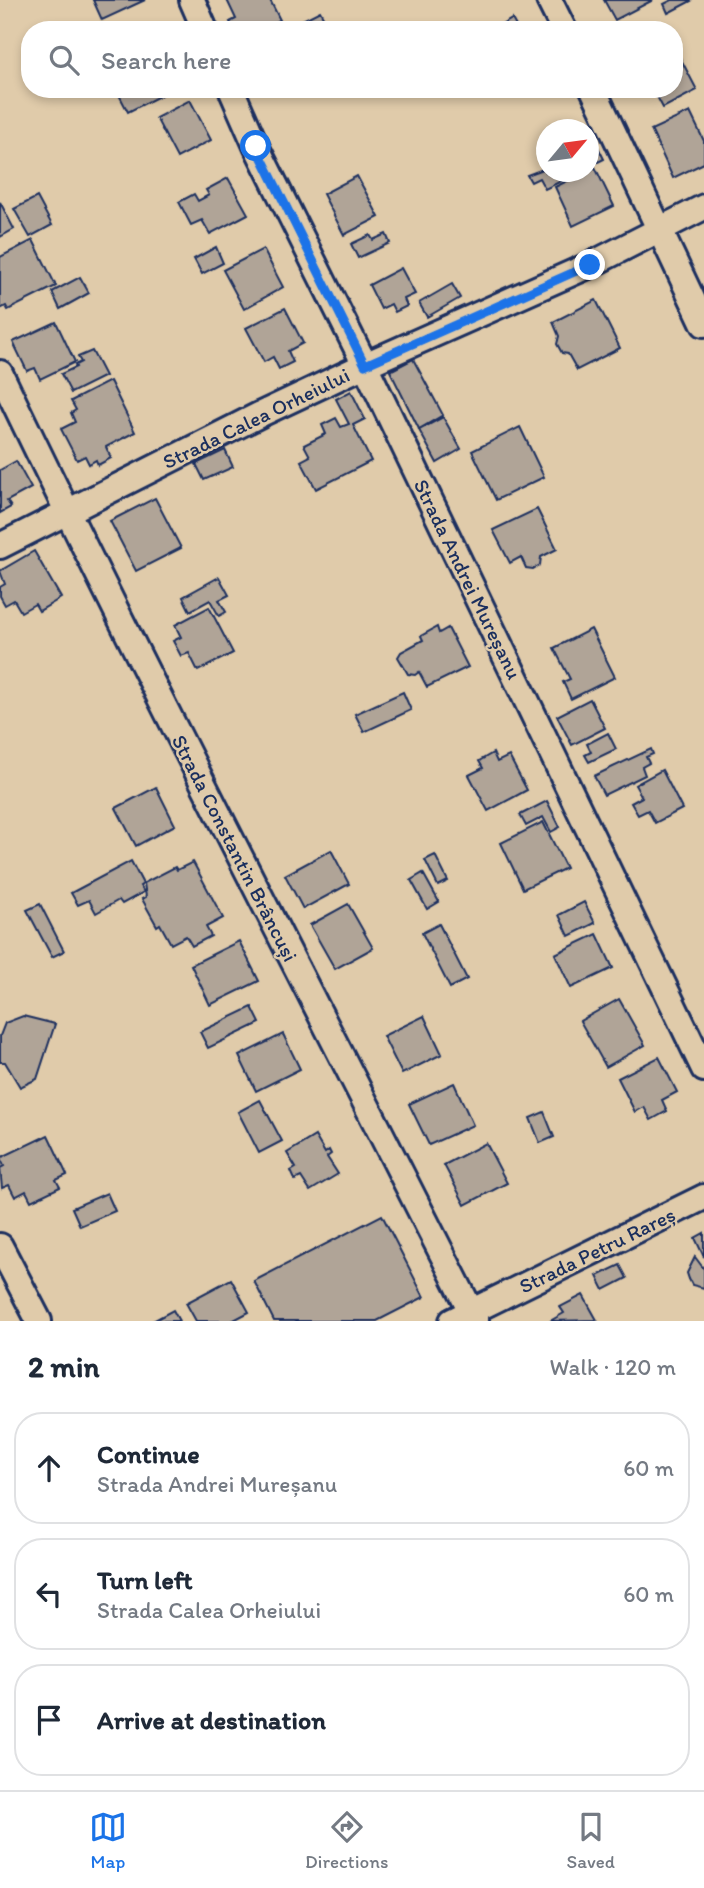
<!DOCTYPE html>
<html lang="en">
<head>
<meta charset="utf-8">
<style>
  :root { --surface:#fff; --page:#f2f2f3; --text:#1f2937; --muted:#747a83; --line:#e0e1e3; --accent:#1a73e8 }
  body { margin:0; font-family:Itim,sans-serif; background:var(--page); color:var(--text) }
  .compass { position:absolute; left:536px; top:119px; width:63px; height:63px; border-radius:50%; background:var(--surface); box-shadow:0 4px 10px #0003; rotate:61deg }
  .stop { position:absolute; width:21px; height:21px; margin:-16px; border:5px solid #1a73e8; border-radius:50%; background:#fff }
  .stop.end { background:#1a73e8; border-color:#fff; box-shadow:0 2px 7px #0008 }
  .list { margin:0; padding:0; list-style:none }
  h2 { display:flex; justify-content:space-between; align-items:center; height:91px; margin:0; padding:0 28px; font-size:30px }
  h2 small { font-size:23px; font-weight:400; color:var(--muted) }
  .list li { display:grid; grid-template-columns:46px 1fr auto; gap:21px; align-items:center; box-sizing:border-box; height:112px; margin:0 14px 14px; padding:0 14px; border:2px solid var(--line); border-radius:28px }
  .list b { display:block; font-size:26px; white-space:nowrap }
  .list p { margin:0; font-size:23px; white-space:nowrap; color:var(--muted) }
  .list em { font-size:23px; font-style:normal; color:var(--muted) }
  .icon { flex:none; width:38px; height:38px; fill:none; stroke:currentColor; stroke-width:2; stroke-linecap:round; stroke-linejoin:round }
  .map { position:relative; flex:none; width:704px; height:1321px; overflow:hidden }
  .search { position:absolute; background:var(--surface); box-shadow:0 4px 10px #0003; left:21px; right:21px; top:21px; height:77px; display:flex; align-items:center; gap:18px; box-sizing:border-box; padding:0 24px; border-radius:28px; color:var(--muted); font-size:26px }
  .sheet { height:469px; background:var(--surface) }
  nav { display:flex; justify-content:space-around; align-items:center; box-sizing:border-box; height:98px; border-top:2px solid var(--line); background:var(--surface); font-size:19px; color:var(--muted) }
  nav a { display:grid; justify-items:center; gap:4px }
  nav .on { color:var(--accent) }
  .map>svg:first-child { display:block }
  .building { fill:#b0a497; stroke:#1b2f5e; stroke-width:2 }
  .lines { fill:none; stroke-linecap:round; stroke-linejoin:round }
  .minor-casing { stroke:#1b2f5e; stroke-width:30 }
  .minor { stroke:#e0cbaa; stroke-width:24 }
  .route { stroke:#1a73e8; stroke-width:9 }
  .labels { text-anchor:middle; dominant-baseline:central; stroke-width:5; stroke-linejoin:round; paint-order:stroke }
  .street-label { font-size:21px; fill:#1b2f5e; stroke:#e0cbaa }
</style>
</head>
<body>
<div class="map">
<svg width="704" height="1321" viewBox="0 0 704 1321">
  <rect width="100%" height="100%" fill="#e0cbaa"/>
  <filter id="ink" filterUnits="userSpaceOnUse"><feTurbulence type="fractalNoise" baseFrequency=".0143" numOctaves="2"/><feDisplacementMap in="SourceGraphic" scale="14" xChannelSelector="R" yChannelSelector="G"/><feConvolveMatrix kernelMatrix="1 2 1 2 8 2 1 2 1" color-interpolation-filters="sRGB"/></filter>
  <g filter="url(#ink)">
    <g class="building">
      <path d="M93,0h52l-43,20z"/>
      <path d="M227,0h43l10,20 -20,10h-26l-4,-8 6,-3z"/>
      <path d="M604,0h49l-38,20z"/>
      <path d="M672,0h18l1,1 -23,12 -4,-9z"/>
      <path d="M320,11l9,17 -46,2z"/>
      <path d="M512,19l6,11h-25z"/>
      <path d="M674,46l23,44 -34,18 -10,-19h21z"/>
      <path d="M116,89h57l-45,23z"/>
      <path d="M190,100l21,40 -34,18 -21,-40z"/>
      <path d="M690,112l14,29v22l-31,15 -22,-48z"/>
      <path d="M596,143l8,16 -16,8v-20z"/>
      <path d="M595,167l19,39 -41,20 -18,-39z"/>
      <path d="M546,168v4h34l-35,17 -6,-11 -8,4 -4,-7z"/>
      <path d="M357,176l22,41 -35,18 -21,-41z"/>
      <path d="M228,178l20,36 -38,20 -8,-14 -11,5 -12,-23 15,-8 4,7 11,-6 -3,-5z"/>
      <path d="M37,197l15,28 -22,12 -16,-28z"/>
      <path d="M0,202l14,27 -14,8z"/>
      <path d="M386,234l4,9 -32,15 -7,-14 19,-9 3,5z"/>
      <path d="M33,240l23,46 -48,24 -2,-4 -6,3v-52z"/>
      <path d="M216,247l7,16 -21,11 -8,-15z"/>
      <path d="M263,249l20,38 -39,22 -21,-39z"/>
      <path d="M401,268l14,26 -11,5 3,7 -12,6 -4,-8 -10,5 -12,-24z"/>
      <path d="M80,277l9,16 -29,16 -8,-17z"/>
      <path d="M452,284l8,14 -33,19 -8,-14z"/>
      <path d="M596,300l24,48 -43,22 -9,-16 -6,-1 -5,-9 2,-8 -6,-14z"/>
      <path d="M285,308l18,35 -15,8 5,11 -14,7 -6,-12 -9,5 -18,-34z"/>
      <path d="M56,322l19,40 -35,17 -5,-11 -8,3 -14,-29z"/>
      <path d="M92,351l13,25 -34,17 -10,-19 15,-7 -1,-2 6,-3 -3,-5z"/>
      <path d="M413,359l30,56 -24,14 -29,-58z"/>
      <path d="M110,381l25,51 -29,15 5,11 -13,7 -2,-5 -7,4 -4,-8 -8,4 -16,-31 14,-7 -4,-9 5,-3 -5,-9z"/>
      <path d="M351,391l14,28 -12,6 18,36 -55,28 -15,-28 9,-5 -6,-11 22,-11 -4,-9 14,-7 5,9 8,-3 -13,-25z"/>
      <path d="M443,417l18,32 -24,14 -18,-33z"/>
      <path d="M520,427l24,50 -48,23 -24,-49z"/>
      <path d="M225,450l8,17 -29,13 -8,-16z"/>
      <path d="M16,461l15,27 -24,13 4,6 -11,6v-43z"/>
      <path d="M155,498l26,50 -45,23 -26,-50z"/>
      <path d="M537,509l20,40 -16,8 -1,8 -7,4 -7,-1 -5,-11 -11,6 -17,-33z"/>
      <path d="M34,551l27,47 -22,13 -4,-7 -14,8 -7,-12 -9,5 -5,-9v-9l5,-3 -5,-13z"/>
      <path d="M219,577l10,18 -10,5 7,12 -7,4 -9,-16 -20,11 -7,-14z"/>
      <path d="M209,607l24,46 -35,18 -9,-18 -8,3 -8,-15 8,-4 -6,-12z"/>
      <path d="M437,627l2,6 9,-5 20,39 -41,20 -8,-15 -4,3 -7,-1 -10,-17 3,-5 22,-12 -2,-4z"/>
      <path d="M591,629l24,48 -44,22 -8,-17 7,-3 -16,-31z"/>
      <path d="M403,692l8,18 -47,22 -9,-18z"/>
      <path d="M590,699l15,29 -33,17 -15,-29z"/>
      <path d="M608,733l8,16 -27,13 -4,-7 6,-3 -4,-8z"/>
      <path d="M651,749l2,5 -7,3 3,6 -7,4 3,8 -41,20 -10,-19z"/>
      <path d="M493,753l4,9 12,-6 18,34 -39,21 -19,-36 14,-7 -4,-7z"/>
      <path d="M662,770l20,39 -27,14 -7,-13 -10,5 -7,-12 11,-6 -7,-12z"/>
      <path d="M156,787l19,38 -39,21 -20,-38z"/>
      <path d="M547,801l13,26 -9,5 -8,-15 -17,9 -6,-11z"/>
      <path d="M543,822l23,46 -43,21 -22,-46z"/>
      <path d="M331,850l18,34 -46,25 -18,-34z"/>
      <path d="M435,855l13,26 -10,5 -13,-26z"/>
      <path d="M131,861l12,23 -3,2 4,6 -22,12 -3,-4 -23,13 -7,-13 -11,5 -7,-12z"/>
      <path d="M193,862l30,56 -17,9 5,9 -19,10 -6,-10 -15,8 -11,-20 -3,2 -15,-27 4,-2 -2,-14 31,-16 2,3z"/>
      <path d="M423,873l16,29 -12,7 -16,-29z"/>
      <path d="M584,902l11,21 -26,13 -10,-21z"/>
      <path d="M40,904l24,47 -12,6 -25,-47z"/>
      <path d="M348,904l25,44 -38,21 -25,-44z"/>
      <path d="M439,924l28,55 -17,9 -28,-55z"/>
      <path d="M597,934l16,34 -42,20 -16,-34z"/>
      <path d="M239,941l20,40 -49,24 -19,-40z"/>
      <path d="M619,999l26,46 -39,22 -26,-46z"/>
      <path d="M252,1007l8,16 -52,25 -8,-16z"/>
      <path d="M23,1016l32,8 -18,55 -17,8 -15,-25h-5v-26l5,-13z"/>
      <path d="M424,1016l18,38 -40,20 -19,-38z"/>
      <path d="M283,1034l17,35 -44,22 -17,-35z"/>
      <path d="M659,1057l18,35 -15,8 5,11 -16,9 -7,-13 -9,5 -17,-34z"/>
      <path d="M454,1083l19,42 -44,20 -20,-41z"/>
      <path d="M260,1100l22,41 -23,12 -21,-41z"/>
      <path d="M544,1112l10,25 -14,6 -10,-25z"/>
      <path d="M48,1135l19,40 -11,5 4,7 -29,14 -5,-10 -11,6 -6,-12 -7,3 -2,-20 4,-2 -4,-8z"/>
      <path d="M315,1136l10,17 4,-3 2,4 -4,3 11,17 -28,17 -9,-14 -6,3 -4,-9 5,-3 -9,-15z"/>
      <path d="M486,1143l21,40 -42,22 -21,-40z"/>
      <path d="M107,1193l8,18 -35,15 -8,-18z"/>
      <path d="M382,1215l42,82 -47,24h-103l-20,-40z"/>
      <path d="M704,1233v24l-9,-19z"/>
      <path d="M695,1257l9,12v19l-12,-3 -3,-6 -2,-6z"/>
      <path d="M620,1265l7,13 -23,12 -7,-14z"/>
      <path d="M231,1279l18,33 -17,9h-36l-10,-18z"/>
      <path d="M583,1295l14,25 -47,1 14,-8 -4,-6z"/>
      <path d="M173,1310l6,11h-26z"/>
    </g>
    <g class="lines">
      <defs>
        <g id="minor">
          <path d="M192,0l13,30"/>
          <path d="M549,0l15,30"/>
          <path d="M231,89l25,57 109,219 339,704"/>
          <path d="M593,89l111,235"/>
          <path d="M0,373c153,319 317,632 476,948"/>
          <path d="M0,546l261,-132 104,-49 225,-100 114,-58"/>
          <path d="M0,1246l39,75"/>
          <path d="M452,1321l252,-124"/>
        </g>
      </defs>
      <use href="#minor" class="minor-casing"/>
      <use href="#minor" class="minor"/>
    </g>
  </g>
  <g class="lines" filter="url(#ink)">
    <path class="route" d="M256,146l109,219 225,-100"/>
  </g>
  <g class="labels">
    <g class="street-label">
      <text transform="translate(256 418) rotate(-26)">Strada Calea Orheiului</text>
      <text transform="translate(468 579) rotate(64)">Strada Andrei Mureșanu</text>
      <text transform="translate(235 848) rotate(63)">Strada Constantin Brâncuși</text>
      <text transform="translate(597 1250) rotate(-26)">Strada Petru Rareș</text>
    </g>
  </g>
</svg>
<svg class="compass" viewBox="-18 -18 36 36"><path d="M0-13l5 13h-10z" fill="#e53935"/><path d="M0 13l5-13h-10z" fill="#747a83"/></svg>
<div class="stop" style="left:256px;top:146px"></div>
<div class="stop end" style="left:590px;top:265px"></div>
<div class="search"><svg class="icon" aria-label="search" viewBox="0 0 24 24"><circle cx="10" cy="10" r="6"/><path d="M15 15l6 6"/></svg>Search here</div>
</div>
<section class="sheet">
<h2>2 min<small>Walk · 120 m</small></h2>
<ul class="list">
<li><svg class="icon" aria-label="ahead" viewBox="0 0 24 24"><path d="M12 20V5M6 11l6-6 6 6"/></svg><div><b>Continue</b><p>Strada Andrei Mureșanu</p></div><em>60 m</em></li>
<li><svg class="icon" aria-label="left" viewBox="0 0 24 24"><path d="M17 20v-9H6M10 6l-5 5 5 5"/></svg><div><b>Turn left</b><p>Strada Calea Orheiului</p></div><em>60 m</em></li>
<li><svg class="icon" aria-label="arrive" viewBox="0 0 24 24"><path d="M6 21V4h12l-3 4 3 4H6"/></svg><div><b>Arrive at destination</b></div></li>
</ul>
</section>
<nav>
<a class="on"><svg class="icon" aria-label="map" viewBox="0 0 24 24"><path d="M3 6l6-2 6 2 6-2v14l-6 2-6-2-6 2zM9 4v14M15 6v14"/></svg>Map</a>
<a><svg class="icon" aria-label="directions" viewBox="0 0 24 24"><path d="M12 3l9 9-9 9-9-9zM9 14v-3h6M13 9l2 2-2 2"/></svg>Directions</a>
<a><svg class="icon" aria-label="saved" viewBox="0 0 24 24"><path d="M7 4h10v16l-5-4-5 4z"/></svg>Saved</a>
</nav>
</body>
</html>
